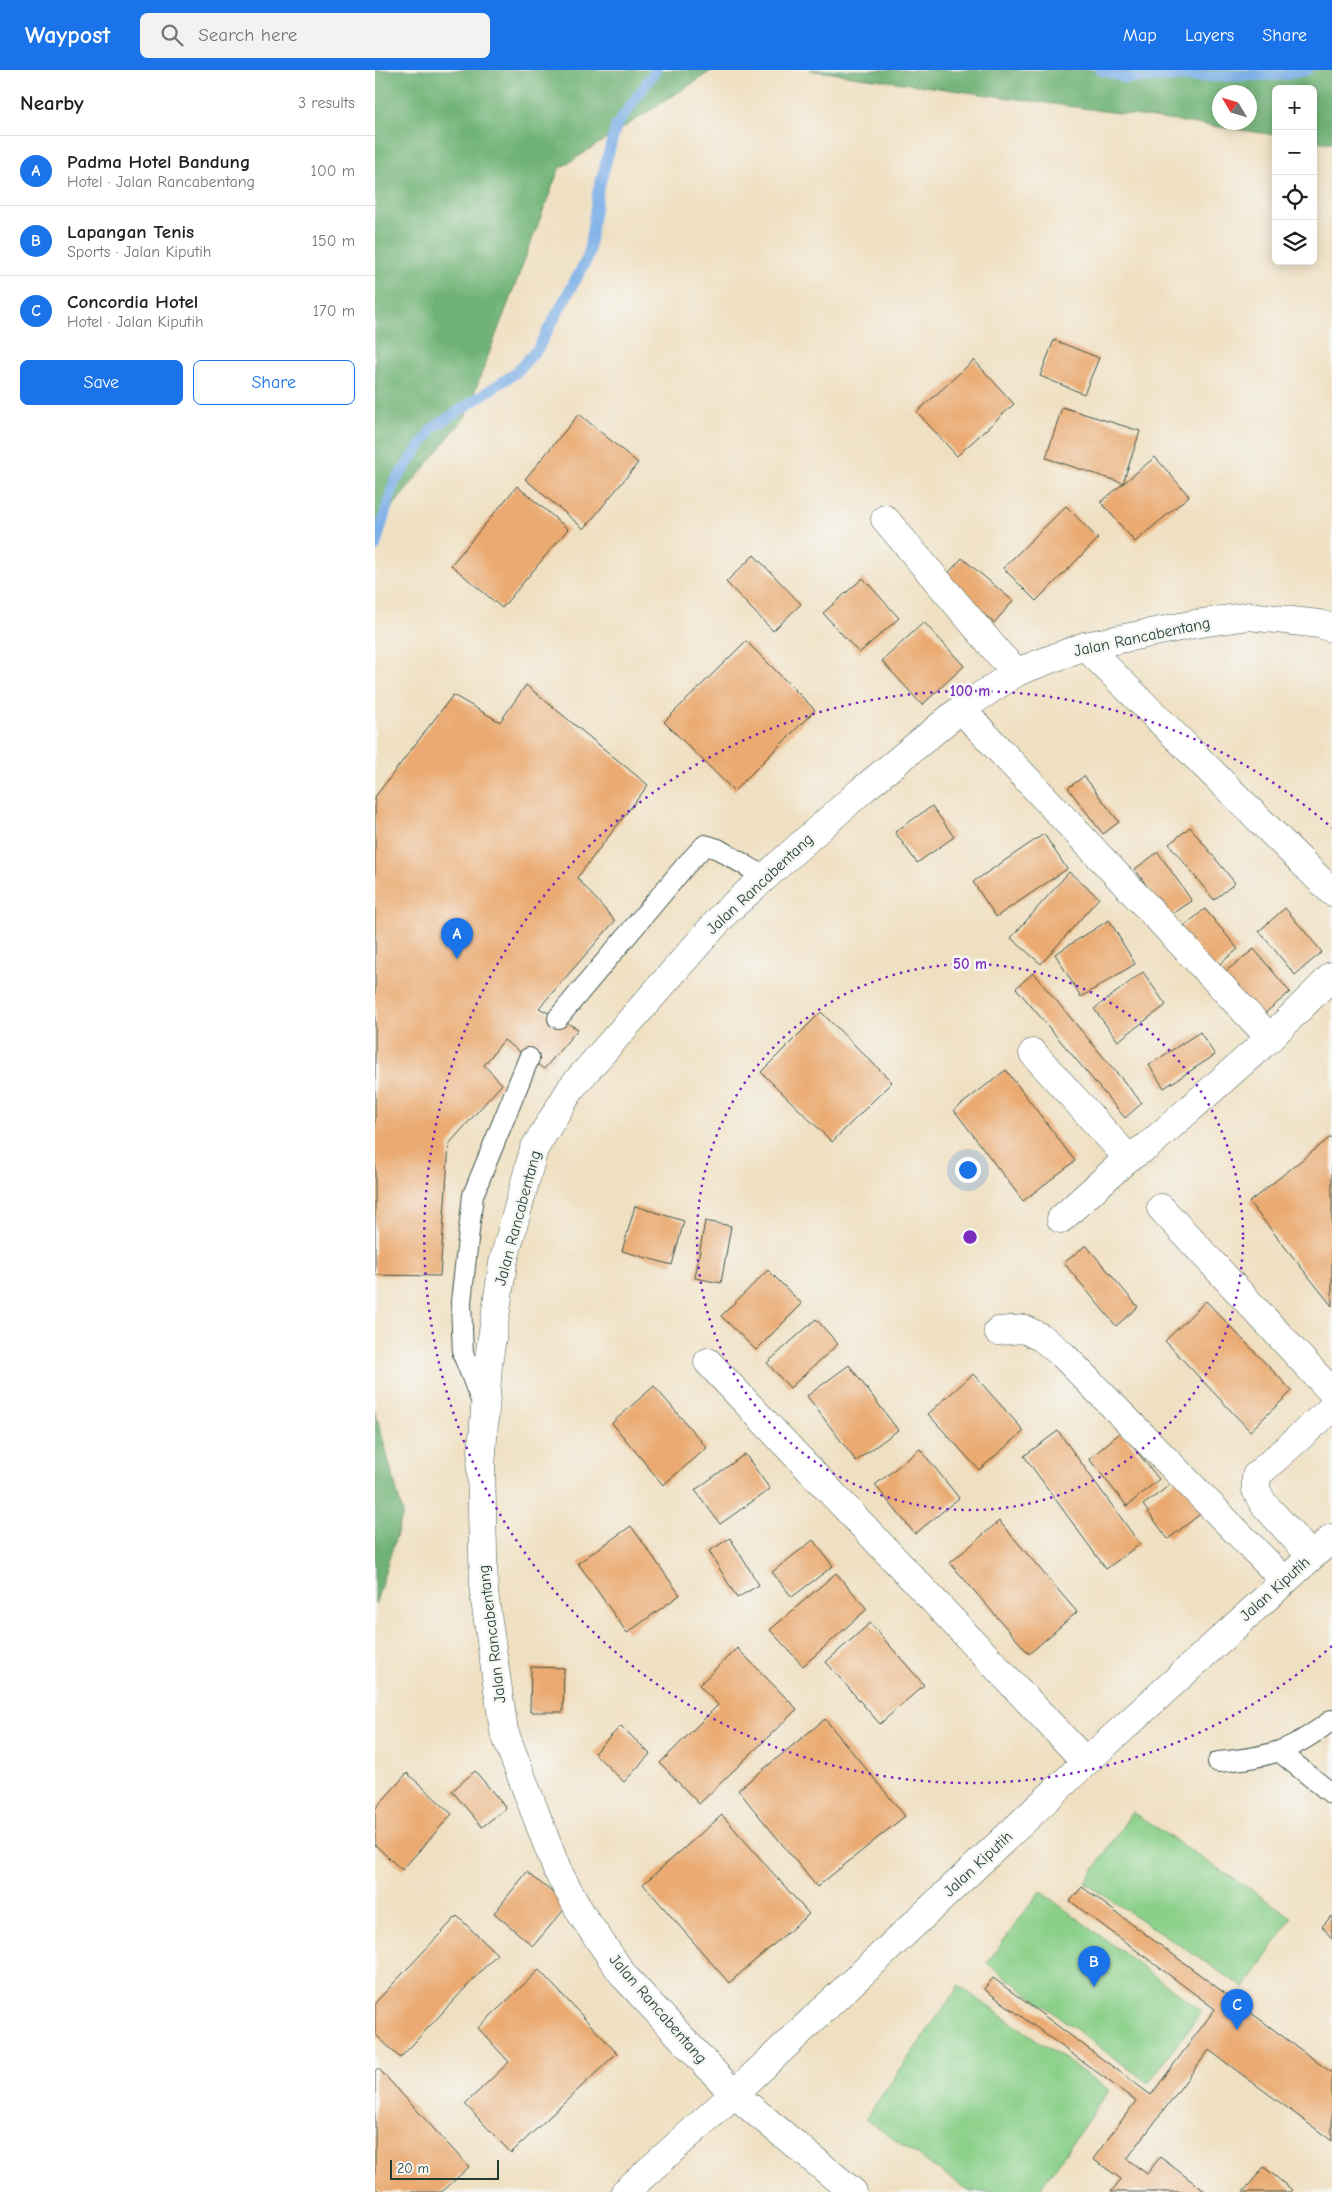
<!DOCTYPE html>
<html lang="en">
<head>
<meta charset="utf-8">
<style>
  :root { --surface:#fff; --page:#f2f2f2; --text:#202124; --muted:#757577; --line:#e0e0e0; --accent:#1a73e8 }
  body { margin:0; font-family:"Comic Neue",sans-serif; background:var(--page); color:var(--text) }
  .controls { position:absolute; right:15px; top:15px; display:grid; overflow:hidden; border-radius:8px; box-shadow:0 2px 12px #0003 }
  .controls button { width:45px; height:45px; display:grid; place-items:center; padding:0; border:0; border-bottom:1px solid var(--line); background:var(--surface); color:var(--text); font:25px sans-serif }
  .compass { position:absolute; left:837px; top:15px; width:45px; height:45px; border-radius:50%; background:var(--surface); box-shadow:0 2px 12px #0003; rotate:308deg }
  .scale { position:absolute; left:15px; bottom:12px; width:109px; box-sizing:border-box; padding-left:5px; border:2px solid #1f3d34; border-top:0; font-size:14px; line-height:18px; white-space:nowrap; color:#1f3d34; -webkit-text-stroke:4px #f6f6f2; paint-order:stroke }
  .you { position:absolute; left:592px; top:1099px; width:18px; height:18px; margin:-12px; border:4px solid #fff; border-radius:50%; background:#1a73e8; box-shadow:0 0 0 8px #1a73e833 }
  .badge { display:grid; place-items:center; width:32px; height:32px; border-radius:50%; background:var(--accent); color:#fff; font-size:16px; font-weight:700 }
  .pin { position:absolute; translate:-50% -41px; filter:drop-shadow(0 1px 2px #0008) }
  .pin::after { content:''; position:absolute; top:26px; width:18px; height:15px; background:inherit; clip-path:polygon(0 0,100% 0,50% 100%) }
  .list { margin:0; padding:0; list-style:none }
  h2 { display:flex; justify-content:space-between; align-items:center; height:65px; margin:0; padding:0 20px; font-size:21px }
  h2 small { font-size:16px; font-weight:400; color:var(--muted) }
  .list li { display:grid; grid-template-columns:32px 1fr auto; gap:15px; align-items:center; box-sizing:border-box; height:70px; padding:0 20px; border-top:1px solid var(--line) }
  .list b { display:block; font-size:19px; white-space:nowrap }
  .list p { margin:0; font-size:16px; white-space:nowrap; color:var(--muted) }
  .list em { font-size:16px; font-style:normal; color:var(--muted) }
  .actions { display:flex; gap:10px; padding:15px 20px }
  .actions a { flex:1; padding:11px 0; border:1px solid var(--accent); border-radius:8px; text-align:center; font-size:18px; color:var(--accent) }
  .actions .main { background:var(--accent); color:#fff }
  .icon { flex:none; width:28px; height:28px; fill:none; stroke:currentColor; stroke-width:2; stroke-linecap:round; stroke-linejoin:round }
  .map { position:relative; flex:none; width:957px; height:2122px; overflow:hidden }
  header { display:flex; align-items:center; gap:30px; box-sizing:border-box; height:70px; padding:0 25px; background:var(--accent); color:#fff }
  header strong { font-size:24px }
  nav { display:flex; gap:28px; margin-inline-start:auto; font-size:18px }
  .search { width:350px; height:45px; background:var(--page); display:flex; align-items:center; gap:12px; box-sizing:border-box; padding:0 18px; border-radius:8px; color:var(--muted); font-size:19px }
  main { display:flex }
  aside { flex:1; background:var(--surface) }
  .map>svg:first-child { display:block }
  .green { fill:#8bd08a; stroke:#55865f }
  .forest { fill:#70b276; stroke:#487855; fill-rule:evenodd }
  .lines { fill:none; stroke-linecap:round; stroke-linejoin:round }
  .stream { stroke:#7aaee7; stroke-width:11 }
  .building { fill:#eaaa71 }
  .lane-casing { stroke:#3e5549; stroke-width:22 }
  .street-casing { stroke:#3e5549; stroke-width:29 }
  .lane { stroke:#fff; stroke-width:20 }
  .street { stroke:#fff; stroke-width:28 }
  .ring { fill:none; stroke:#7b2cbf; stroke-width:2.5; stroke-dasharray:2.5 5 }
  .labels { text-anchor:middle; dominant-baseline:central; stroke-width:5; stroke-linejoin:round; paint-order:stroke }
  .street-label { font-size:16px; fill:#1f3d34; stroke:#f6f6f2 }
  .centre { fill:#7b2cbf; stroke:#f6f6f2; stroke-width:2.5 }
  .ring-label { font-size:15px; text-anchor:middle; font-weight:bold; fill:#7b2cbf; stroke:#f6f6f2; stroke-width:5; stroke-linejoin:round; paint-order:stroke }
</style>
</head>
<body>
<header>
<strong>Waypost</strong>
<div class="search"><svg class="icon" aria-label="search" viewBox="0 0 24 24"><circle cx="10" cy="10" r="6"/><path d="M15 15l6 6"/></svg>Search here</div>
<nav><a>Map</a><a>Layers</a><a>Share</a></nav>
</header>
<main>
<aside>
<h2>Nearby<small>3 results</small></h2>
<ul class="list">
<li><span class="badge">A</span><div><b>Padma Hotel Bandung</b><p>Hotel · Jalan Rancabentang</p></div><em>100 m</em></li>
<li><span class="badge">B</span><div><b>Lapangan Tenis</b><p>Sports · Jalan Kiputih</p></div><em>150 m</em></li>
<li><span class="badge">C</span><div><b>Concordia Hotel</b><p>Hotel · Jalan Kiputih</p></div><em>170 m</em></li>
</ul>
<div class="actions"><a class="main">Save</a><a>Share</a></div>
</aside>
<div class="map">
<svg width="957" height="2122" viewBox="0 0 957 2122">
  <rect width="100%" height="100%" fill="#f6f6f2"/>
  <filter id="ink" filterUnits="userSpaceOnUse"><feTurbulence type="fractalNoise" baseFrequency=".02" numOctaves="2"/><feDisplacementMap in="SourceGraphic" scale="10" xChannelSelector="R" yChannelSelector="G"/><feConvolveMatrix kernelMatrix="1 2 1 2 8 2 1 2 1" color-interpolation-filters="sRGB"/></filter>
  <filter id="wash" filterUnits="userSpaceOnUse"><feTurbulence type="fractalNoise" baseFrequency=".0096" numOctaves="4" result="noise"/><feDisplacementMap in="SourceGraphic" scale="20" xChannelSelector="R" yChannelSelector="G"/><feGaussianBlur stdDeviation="1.12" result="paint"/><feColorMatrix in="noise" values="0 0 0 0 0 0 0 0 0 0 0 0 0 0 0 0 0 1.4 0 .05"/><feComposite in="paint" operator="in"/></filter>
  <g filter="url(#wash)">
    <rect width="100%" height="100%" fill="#f0e0c2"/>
    <g class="green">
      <path d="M757,1742l160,105 -47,71 -160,-105z"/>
      <path d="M665,1821l162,120 -54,72 -161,-120z"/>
      <path d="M584,1916l150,104 -71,102h-68l-105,-73z"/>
    </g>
    <g class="forest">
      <path d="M0,0h338l-154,99 -94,248 -90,112z"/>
      <path d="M434,0h523v73l-19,-2v-52h-37v46zM844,22h30v30h-30z"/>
      <path d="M0,1340l28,104 -28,91z"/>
    </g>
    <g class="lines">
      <g class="stream">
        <path d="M726,0l24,8 159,-3 23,-5"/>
        <path d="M0,477l19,-64 39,-55 84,-56 21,-24 50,-91 10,-66 18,-65 40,-56"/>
      </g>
    </g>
    <g id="blocks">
      <g class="building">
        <path d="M679,270l45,18 -15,36 -44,-18z"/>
        <path d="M599,290l40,44 -57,52 -40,-44z"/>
        <path d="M687,337l78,24 -17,52 -77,-25z"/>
        <path d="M204,344l59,49 -54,66 -59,-50z"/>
        <path d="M780,387l34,39 -54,46 -34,-40z"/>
        <path d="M142,416l51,43 -66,79 -51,-43z"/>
        <path d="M691,436l32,33 -62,62 -33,-33z"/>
        <path d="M379,485l47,49 -28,27 -47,-49z"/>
        <path d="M587,488l51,43 -19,22 -51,-44z"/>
        <path d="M488,508l36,40 -40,35 -36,-40z"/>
        <path d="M549,552l40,44 -42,39 -40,-44z"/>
        <path d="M371,571l69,69 -81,81 -70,-69z"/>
        <path d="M151,615l122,100 -71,93 38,43 -76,87 39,21 -34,40 -40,-29 -20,25 18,19 -53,60 -9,132 -65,-1v-478l78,-102 47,27z"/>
        <path d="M709,706l35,46 -16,12 -35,-46z"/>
        <path d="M557,736l22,31 -37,26 -22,-31z"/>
        <path d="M815,757l45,56 -21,17 -45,-56z"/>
        <path d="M669,764l23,35 -71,48 -23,-35z"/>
        <path d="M783,782l34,49 -24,16 -33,-48z"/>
        <path d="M694,802l30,26 -58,66 -30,-26z"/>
        <path d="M910,838l37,44 -27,23 -36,-44z"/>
        <path d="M830,839l33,40 -27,22 -32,-41z"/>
        <path d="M734,850l26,44 -54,33 -26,-43z"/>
        <path d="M879,879l36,43 -32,27 -37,-44z"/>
        <path d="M768,902l23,33 -48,36 -24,-32z"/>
        <path d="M658,903l109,130 -17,15 -109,-130z"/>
        <path d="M446,942l71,70 -60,60 -71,-70z"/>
        <path d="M825,962l15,23 -51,33 -15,-23z"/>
        <path d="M631,1000l69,91 -52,40 -69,-91z"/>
        <path d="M957,1066v170l-83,-104z"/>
        <path d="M260,1136l49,15 -12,44 -50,-14z"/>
        <path d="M330,1151l26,5 -10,57 -26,-5z"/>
        <path d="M711,1175l52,62 -22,19 -52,-63z"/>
        <path d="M393,1200l34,34 -46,46 -35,-34z"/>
        <path d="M831,1231l86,90 -42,40 -85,-90z"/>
        <path d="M441,1249l22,25 -48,44 -23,-25z"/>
        <path d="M474,1295l49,65 -42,31 -49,-65z"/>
        <path d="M598,1304l51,57 -45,39 -51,-56z"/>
        <path d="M279,1316l53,62 -44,37 -51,-62z"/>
        <path d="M683,1361l82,113 -34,25 -82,-113z"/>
        <path d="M746,1362l38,47 -32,27 -38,-47z"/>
        <path d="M545,1379l39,49 -44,36 -40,-49z"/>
        <path d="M370,1384l25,35 -50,35 -25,-34z"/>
        <path d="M803,1409l25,33 -35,27 -25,-34z"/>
        <path d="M624,1451l78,91 -48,42 -79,-91z"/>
        <path d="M256,1456l49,69 -53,38 -49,-70z"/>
        <path d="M355,1468l29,47 -22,13 -28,-47z"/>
        <path d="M438,1470l20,26 -41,31 -20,-25z"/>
        <path d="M461,1503l31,36 -64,57 -33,-36z"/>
        <path d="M495,1553l54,62 -44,39 -54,-62z"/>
        <path d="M362,1578l60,61 -98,95 -39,-41 58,-58 -19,-20z"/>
        <path d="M156,1597l33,1 -1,44h-33z"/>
        <path d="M450,1649l80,97 -88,71 -79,-97z"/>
        <path d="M246,1656l29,28 -26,28 -30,-29z"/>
        <path d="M100,1701l31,37 -24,19 -30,-36z"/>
        <path d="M32,1703l45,41 -50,56 -27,-25v-36z"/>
        <path d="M347,1745l87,99 -80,69 -86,-99z"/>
        <path d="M152,1802l41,33 -35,41 -39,-33z"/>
        <path d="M707,1817l250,186v68l-123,-91 -82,109 20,15 13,-17 46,35h-95l10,-13 -28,-20 43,-58 -152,-112 9,-11 158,117 64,-86 -145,-108z"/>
        <path d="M82,1846l40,38 -97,104 -25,-24v-31z"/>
        <path d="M957,1846v23l-10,-13z"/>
        <path d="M164,1900l78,83 -106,100 -46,-49 44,-42 -31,-34z"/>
        <path d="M3,1998l91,99 -27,25h-62l-5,-5v-116z"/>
        <path d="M889,2097l28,23 -2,2h-47z"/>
      </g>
    </g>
  </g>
  <g filter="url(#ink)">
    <use href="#blocks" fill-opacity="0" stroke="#3e5549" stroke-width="1"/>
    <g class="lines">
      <defs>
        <g id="lane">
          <path d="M183,948l128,-153 19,-20 13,4 47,28"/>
          <path d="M108,1335l-20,-51 -2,-52 12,-107 56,-137"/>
          <path d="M905,1682l52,42"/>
          <path d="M843,1692c53,-6 71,-9 114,-42"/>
        </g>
        <g id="street">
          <path d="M510,449l115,136 17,17"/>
          <path d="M710,576l247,246"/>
          <path d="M586,639l309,329"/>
          <path d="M658,983l95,105"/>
          <path d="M786,1138l171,184"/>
          <path d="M686,1149l67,-61 20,-12 122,-108 62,-62"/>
          <path d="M623,1261l26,-2 18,9 21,17 221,225"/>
          <path d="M333,1292l378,400"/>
          <path d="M936,1486l-48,-53 -7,-13v-14l76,-68"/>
          <path d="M250,2122l109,-98 352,-332 246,-224"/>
          <path d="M478,2122l-119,-98 -110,-118 -42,-61 -25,-45 -53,-139 -20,-138 -3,-126 7,-102 15,-102 31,-114 38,-62 154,-175 135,-121 100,-82 56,-37 68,-26 110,-22 54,-8 70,8 13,4"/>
        </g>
      </defs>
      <use href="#lane" class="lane-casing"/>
      <use href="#street" class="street-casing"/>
      <use href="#lane" class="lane"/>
      <use href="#street" class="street"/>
    </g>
  </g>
  <g class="ring">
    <circle cx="595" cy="1167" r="273"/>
    <path d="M957 1576A546 546 0 1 1 957 758"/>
  </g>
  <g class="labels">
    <g class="street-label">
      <text transform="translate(767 567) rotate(-12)">Jalan Rancabentang</text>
      <text transform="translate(385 814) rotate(-43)">Jalan Rancabentang</text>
      <text transform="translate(143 1148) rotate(-75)">Jalan Rancabentang</text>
      <text transform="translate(900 1519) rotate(-42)">Jalan Kiputih</text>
      <text transform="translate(117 1564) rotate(-97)">Jalan Rancabentang</text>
      <text transform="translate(603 1794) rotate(-43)">Jalan Kiputih</text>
      <text transform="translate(283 1939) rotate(49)">Jalan Rancabentang</text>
    </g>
  </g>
  <circle cx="595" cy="1167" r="8" class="centre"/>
  <g class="ring-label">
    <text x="595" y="626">100 m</text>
    <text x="595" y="899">50 m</text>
  </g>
</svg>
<div class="controls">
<button>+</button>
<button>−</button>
<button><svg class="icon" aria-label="locate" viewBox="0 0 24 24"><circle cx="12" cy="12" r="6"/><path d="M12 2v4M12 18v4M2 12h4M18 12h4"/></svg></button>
<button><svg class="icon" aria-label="layers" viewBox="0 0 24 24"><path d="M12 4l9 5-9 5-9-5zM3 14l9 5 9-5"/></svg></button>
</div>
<svg class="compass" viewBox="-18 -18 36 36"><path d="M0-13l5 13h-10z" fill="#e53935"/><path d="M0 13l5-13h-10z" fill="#757577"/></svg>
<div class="scale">20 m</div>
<div class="you"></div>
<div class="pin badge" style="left:82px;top:889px">A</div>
<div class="pin badge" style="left:719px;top:1917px">B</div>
<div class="pin badge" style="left:862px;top:1960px">C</div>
</div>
</main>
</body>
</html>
